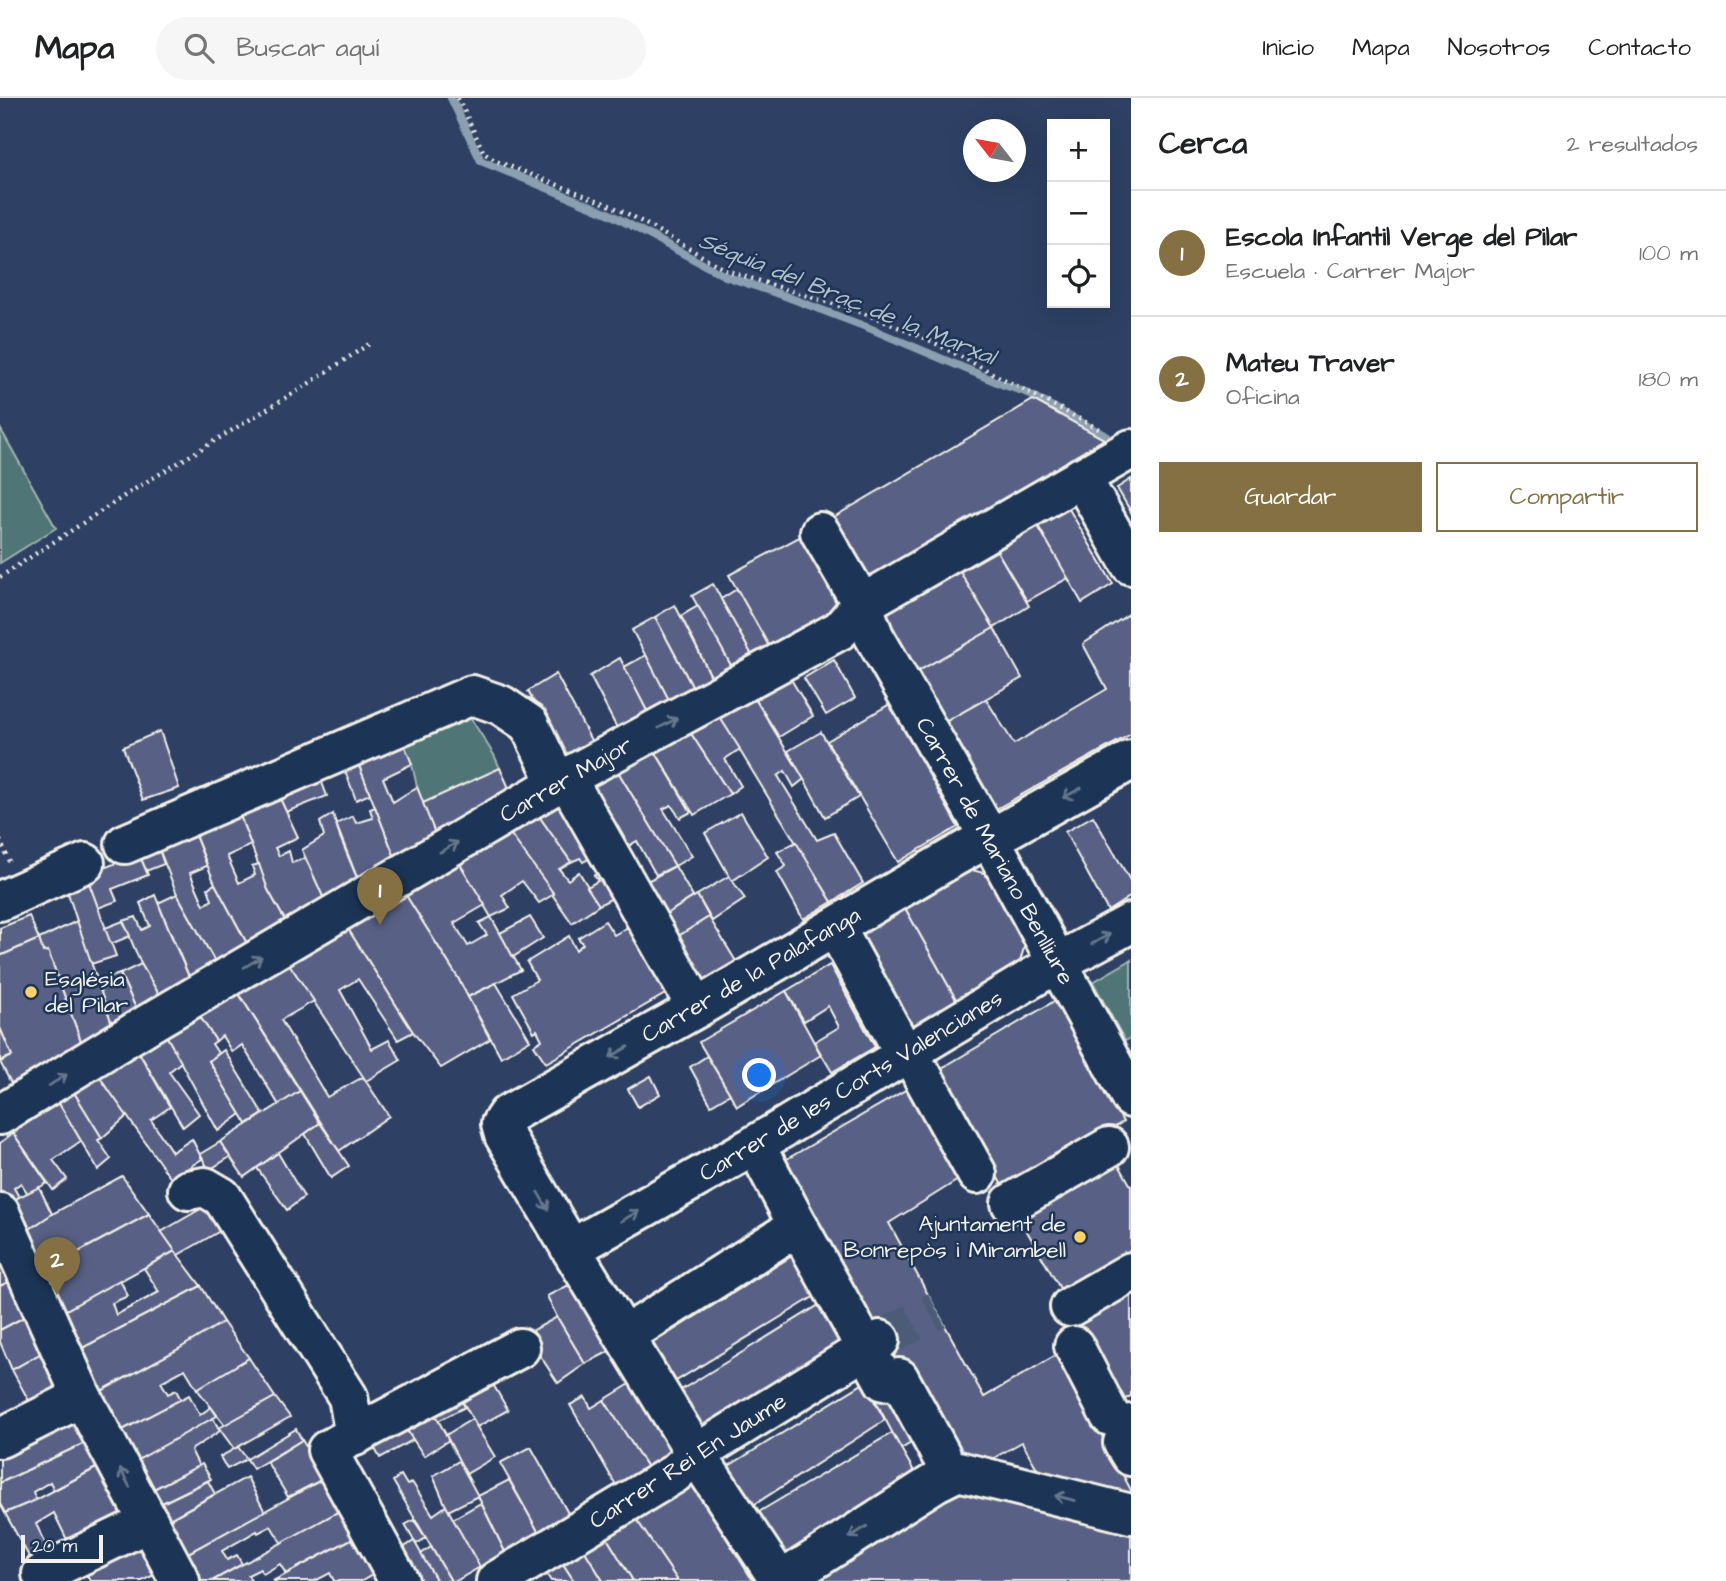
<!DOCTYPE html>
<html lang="es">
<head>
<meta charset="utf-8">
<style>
  :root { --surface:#fff; --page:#f6f6f6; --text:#202124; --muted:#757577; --line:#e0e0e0; --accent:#847042 }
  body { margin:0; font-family:"Architects Daughter",sans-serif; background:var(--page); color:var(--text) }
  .controls { position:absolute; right:21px; top:21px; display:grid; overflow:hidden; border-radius:0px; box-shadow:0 7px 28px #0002 }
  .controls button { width:63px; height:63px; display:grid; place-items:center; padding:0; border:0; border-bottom:2px solid var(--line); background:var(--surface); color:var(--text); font:35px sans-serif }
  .compass { position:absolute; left:963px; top:21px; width:63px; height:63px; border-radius:50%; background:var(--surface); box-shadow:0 7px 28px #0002; rotate:301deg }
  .scale { position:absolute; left:21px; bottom:18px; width:82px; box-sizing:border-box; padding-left:7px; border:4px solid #f4f1e8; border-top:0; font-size:19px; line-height:24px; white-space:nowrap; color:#f4f1e8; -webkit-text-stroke:5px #1d3557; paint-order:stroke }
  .you { position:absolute; left:760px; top:978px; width:24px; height:24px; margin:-18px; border:5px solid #fff; border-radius:50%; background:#1a73e8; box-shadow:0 0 0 10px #1a73e833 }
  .badge { display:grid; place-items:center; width:46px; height:46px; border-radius:50%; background:var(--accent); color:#fff; font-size:23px; font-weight:700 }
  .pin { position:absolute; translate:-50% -58px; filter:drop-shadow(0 2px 4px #0008) }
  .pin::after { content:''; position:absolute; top:37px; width:24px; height:21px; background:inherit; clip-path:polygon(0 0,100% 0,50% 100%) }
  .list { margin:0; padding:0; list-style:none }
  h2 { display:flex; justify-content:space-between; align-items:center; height:91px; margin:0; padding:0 28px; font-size:30px }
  h2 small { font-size:23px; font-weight:400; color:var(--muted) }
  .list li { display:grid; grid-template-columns:46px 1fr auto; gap:21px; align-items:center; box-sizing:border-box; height:126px; padding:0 28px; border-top:2px solid var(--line) }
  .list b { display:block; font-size:26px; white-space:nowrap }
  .list p { margin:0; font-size:23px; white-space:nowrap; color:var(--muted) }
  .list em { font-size:23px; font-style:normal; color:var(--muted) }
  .actions { display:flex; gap:14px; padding:21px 28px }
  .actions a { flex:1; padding:16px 0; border:2px solid var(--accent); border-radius:0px; text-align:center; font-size:24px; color:var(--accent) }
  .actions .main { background:var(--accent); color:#fff }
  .icon { flex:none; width:38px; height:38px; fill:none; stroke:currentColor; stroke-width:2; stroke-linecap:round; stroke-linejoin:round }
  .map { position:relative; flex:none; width:1131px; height:1483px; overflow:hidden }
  header { display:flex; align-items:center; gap:42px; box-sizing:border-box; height:98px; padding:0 35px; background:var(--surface); border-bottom:2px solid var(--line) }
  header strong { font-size:33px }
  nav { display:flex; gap:38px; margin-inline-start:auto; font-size:24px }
  .search { width:490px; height:63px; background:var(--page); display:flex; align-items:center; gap:18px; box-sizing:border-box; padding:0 24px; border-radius:38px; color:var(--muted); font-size:26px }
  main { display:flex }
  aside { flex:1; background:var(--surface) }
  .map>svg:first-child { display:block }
  .green { fill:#507577; stroke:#a2b3b0; stroke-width:2 }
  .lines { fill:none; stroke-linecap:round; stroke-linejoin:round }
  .stream { stroke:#8a9fb0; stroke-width:8 }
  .building { fill:#596085; stroke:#f4f1e8; stroke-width:2 }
  .minor-tunnel { stroke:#4c5b78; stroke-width:38; stroke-dasharray:38 19; stroke-linecap:butt }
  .minor-casing { stroke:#f4f1e8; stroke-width:44 }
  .path { stroke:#f4f1e8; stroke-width:4.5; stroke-dasharray:2 5; stroke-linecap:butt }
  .minor { stroke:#1d3557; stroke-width:38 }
  .oneway { stroke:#68778a }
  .poi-dot { fill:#ffd166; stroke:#1d3557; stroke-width:2.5 }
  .labels { text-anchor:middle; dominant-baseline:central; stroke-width:5; stroke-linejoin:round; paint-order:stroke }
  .street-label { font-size:23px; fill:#f4f1e8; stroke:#1d3557 }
  .poi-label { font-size:23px; fill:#f4f1e8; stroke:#1d3557; text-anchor:start }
  .water-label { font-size:24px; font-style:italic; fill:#b6c1c7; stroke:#1d3557 }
</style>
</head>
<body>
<header>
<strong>Mapa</strong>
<div class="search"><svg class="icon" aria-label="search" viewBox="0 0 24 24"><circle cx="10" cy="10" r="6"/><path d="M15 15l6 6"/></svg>Buscar aquí</div>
<nav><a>Inicio</a><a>Mapa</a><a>Nosotros</a><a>Contacto</a></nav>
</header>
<main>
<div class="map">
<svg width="1131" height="1483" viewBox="0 0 1131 1483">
  <rect width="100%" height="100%" fill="#2e4164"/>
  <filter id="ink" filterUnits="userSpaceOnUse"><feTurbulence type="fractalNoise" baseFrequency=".0143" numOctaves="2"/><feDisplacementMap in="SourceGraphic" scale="14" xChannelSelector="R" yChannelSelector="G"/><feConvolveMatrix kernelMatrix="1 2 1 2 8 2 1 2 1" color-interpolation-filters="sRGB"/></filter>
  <g filter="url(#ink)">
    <g class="green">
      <path d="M0,330l56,100 -56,35z"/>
      <path d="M463,608l31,49 6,13 -77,35 -6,-16 -5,-23 -12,-30z"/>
      <path d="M1131,862v78l-6,3 -32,-59z"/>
    </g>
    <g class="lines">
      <path class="stream" d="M451,0l30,63 127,52 117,63 60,20 84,32 135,57 21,7 81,44"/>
    </g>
    <g class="building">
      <path d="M1033,302l71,39 -236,143 -36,-64z"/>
      <path d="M1131,381v33l-14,-24z"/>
      <path d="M1069,411l44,75 -31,19 -44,-77z"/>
      <path d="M1038,428l30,52 -41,23 -30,-50z"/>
      <path d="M801,438l39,74 -70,38 -41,-73z"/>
      <path d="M997,453l32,55 -35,22 -34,-56z"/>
      <path d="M960,474l34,56 -77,44 -33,-57z"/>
      <path d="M713,486l40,73 -20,12 -41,-73z"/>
      <path d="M737,491l33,59 -17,9 -32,-58z"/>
      <path d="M675,507l38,75 -19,10 -39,-73z"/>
      <path d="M698,508l35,63 -20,11 -32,-64z"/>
      <path d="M1129,516l2,3v117l-135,75 -51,-87 41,-23 28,45 93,-55 -24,-45z"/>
      <path d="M655,519l39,73 -23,14 -39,-74z"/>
      <path d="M994,530l28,50 -77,44 -28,-50z"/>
      <path d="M646,557l25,49 -22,11 -25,-48z"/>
      <path d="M620,560l29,57 -30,17 -29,-56z"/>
      <path d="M834,562l21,38 -29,17 -22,-37z"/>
      <path d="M556,576l38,72 -29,15 -37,-70z"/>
      <path d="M789,578l24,40 -34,21 -27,-43z"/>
      <path d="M752,596l52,85 -10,8 -9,-16 -7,5 39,64 17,-7 29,50 -31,19 -115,-189z"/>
      <path d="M890,606l68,123 -60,35 -71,-121z"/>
      <path d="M717,615l23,36 -15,10 16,27 -11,8 -42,-65z"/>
      <path d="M688,631l42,65 -36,21 -41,-67z"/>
      <path d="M160,633l19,57 -36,12 -20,-53z"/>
      <path d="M821,634l38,65 -34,20 -37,-66z"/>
      <path d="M400,636l12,30 -29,14 10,24 24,-15 22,56 -40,25 -45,-115z"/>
      <path d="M653,650l38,64 -11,6 -9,-13 -8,4 29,47 -17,10 -60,-99z"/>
      <path d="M354,655l16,41 -14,6 -15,-40z"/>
      <path d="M615,669l60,99 -19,9 -19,-34 -18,11 -39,-65z"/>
      <path d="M500,670l14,31 -75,44 -16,-40z"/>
      <path d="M318,674l9,24 -41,16 -10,-22z"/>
      <path d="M276,692l22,47 -23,11 4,8 10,-5 3,12 14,-5 23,52 -38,21 -23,-41 -32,-85z"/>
      <path d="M567,698l34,56 -18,10 -3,-4 -9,4 -35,-50z"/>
      <path d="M375,709l24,61 -37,22 -26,-66 17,-8 3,7 17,-5 -3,-9z"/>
      <path d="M237,711l14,36 -24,11 12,27 16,-8 -3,-9 7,-2 9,26 23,41 -40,20 -36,-67 -23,-56z"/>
      <path d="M536,714l35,50 -12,7 9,11 11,-8 20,33 -27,18 -66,-95z"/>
      <path d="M741,714l27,45 -36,24 -27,-48z"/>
      <path d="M333,716l7,23 22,53 -33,20 -27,-60 22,-14 -4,-14z"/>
      <path d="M1093,718l38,66v14l-23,15 -43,-79z"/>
      <path d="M192,730l15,38 -17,7 14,32 8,-5 -4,-12 7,-4 36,67 -32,18 -42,-75 -20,-50z"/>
      <path d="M506,730l48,66 -15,9 -17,-22 -20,14 8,13 -19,9 -36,-61z"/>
      <path d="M796,744l36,60 -29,17 -26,-47 9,-6 -9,-14z"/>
      <path d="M157,746l7,20 -18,7 -7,-17z"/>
      <path d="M139,756l9,21 -36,14 5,12 -19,7 -12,-33z"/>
      <path d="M455,758l30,49 -31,18 14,23 19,-11 -8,-12 12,-6 30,53 -53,27 -10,-19 -58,-92z"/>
      <path d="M675,768l18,31 -36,23 -19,-34z"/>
      <path d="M609,769l15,25 -25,13 -12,-18 11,-6 -4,-6z"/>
      <path d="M960,769l28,7 37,70 -7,25 -60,34 -57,-102z"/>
      <path d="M86,777l30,81 -25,8 -26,-80z"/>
      <path d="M729,778l16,23 -33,22 -15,-26z"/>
      <path d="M400,788l58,92 32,61 -49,29 -28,-36 -70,-111z"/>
      <path d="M177,796l42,75 -27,15 -34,-81z"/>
      <path d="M155,797l13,33 24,56 -28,19 -23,-39 -18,-43 13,-4 6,13 8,-4 -10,-23z"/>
      <path d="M697,797l12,22 -40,25 -12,-22z"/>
      <path d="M901,803l57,102 -50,29 -56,-102z"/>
      <path d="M29,818l10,23 -39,17v-28z"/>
      <path d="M530,819l13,21 -30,19 -13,-24z"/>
      <path d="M709,819l28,46 -42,25 -26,-46z"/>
      <path d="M77,823l39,114 -31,17 -37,-101 -5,1 -4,-13z"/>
      <path d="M123,823l7,15 -19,8 -6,-16z"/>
      <path d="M343,823l70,111 -15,8 -40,-61 -18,11 32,59 17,-9 12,20 -35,21 -81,-123z"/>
      <path d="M605,823l9,14 19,-11 39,66 -126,73 -12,-18 8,-5 -5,-10 -3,2 -21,-38 24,-14 -10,-18 42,-26 7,14 7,-6 -5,-6z"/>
      <path d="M39,841l4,13 5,-1 37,101 -74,31 -11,-21 12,-6 -12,-28v-72z"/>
      <path d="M285,860l29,43 -33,19 46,77 36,-20 26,39 -50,35 -105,-165z"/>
      <path d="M141,866l23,39 -23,16 -21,-45z"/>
      <path d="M830,867l45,82 -43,25 -18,-30 25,-15 -11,-21 -24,15 -18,-30z"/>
      <path d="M120,876l21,45 -25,16 -19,-54z"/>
      <path d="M496,885l34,57 -29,17 -33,-60z"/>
      <path d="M234,888l66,105 -21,14 -37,-60 -10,7 -10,-16 -6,5 -21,-32z"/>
      <path d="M786,893l35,64 -84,51 -38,-64z"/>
      <path d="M1058,901l65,123 -117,70 -69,-121z"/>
      <path d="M195,911l21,32 -4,3 6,9 -9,8 32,53 -23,17 -56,-103z"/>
      <path d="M0,930l12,28 -12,5z"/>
      <path d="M162,930l19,34 -12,10 30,42 -16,13 -49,-83z"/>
      <path d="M134,946l36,63 -19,13 21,32 20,-13 10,20 -31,20 -75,-107z"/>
      <path d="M224,952l39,64 -16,10 -38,-63z"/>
      <path d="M707,958l23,38 -19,11 -21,-38z"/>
      <path d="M96,974l31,44 -25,22 -29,-47z"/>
      <path d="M651,978l9,18 -22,13 -10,-18z"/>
      <path d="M909,990l49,92 -69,43 95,174 74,-43 73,136v3l-92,-21 -17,-30 -30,17 -52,-14 -160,-282z"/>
      <path d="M73,993l29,47 -4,2 13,19 -13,11 -40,-68z"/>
      <path d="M300,993l20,32 -76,54 -24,-35z"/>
      <path d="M58,1004l23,39 -28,19 14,19 -14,11 -40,-57z"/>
      <path d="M320,1025l29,43 -18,12 -26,-44z"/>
      <path d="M13,1035l34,50 -19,11 -7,-11 -7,5 5,9 -12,9 -7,-16v-47z"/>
      <path d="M220,1044l10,15 -21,13 -9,-16z"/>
      <path d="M278,1055l26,44 -17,13 -30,-42z"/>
      <path d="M1115,1060l16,28v74l-66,37 -48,-83z"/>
      <path d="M122,1078l27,38 -113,61 -17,-39 33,-22z"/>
      <path d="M39,1089l13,27 -33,22 -12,-30 12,-9z"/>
      <path d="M204,1109l16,24 -42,24 -17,-23z"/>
      <path d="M149,1116l26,37 -121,66 -18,-42z"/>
      <path d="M0,1151l15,30 -15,7z"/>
      <path d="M175,1153l26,35 -128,67 -19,-36 66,-37 8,16 -16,7 4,12 43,-23 -15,-24z"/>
      <path d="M792,1158l23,40 -139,85 -23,-38z"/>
      <path d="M15,1181l15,35 -30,16v-44z"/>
      <path d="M569,1187l41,66 -25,13 -28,-47 -10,-21z"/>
      <path d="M201,1188l22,36 -46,28 -83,45 -21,-42z"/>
      <path d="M1131,1188v110l-11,6 -44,-85z"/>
      <path d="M819,1207l25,42 -138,86 -25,-43z"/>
      <path d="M30,1216l17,36 -35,20 -12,-28v-12z"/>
      <path d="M557,1219l28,47 -27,19 -32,-49z"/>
      <path d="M223,1224l26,36 -52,31 -12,-20 -24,13 7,12 8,-4 5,10 -68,35 -19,-40 83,-45z"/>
      <path d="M47,1252l20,45 -32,17 -23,-42z"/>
      <path d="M249,1260l26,39 -50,28 -28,-36z"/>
      <path d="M487,1276l21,36 -31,17 -21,-37z"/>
      <path d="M864,1285l21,37 -133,86 -25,-39z"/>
      <path d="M894,1285l30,52 -23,14 -28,-53z"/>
      <path d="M630,1286l44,69 -26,16 -44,-69z"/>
      <path d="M456,1292l9,17 -27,14 -9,-17z"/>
      <path d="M189,1297l11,20 11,-8 6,9 -88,49 -16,-30z"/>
      <path d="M275,1299l15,20 -56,32 -15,-21z"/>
      <path d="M585,1299l6,11 13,-8 44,69 -31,18 -47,-82z"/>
      <path d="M429,1306l20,36 -25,16 -24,-36z"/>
      <path d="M73,1313l16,30 -89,42v-33z"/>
      <path d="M213,1320l7,13 -29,19 8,16 -53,27 -17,-28z"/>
      <path d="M472,1321l23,38 -29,17 -20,-39z"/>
      <path d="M400,1322l13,20 -33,18 -11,-20z"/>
      <path d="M296,1331l6,11 -49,29 -6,-10z"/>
      <path d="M892,1335l23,40 -133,83 -25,-43z"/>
      <path d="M302,1342l23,38 -37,19 -21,-35z"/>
      <path d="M89,1343l13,24 -48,25 -4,-8 -17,10 3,8 -31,13 -5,-9v-21z"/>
      <path d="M238,1349l9,12 -20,10 -7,-12z"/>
      <path d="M531,1349l38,68 -30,18 -39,-70z"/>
      <path d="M459,1363l19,35 -30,15 -15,-35z"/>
      <path d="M202,1366l9,15 -57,28 -8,-14z"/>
      <path d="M102,1367l24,52 -57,27 -15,-31 -18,11 14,29 -18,9 -27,-49 31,-13z"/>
      <path d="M401,1377l6,10 5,-3 21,33 13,-9 34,61 -24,14h-5l-58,-100z"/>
      <path d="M247,1379l18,35 -84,45 -17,-35z"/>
      <path d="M325,1380l18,31 -61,35 -11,-18 -13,7 -1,-2 -35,20 5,9 10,-5 5,9 -30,17h-19l-12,-24z"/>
      <path d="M509,1382l30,53 -34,19 -27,-56z"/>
      <path d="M208,1383l7,13 -51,28 -10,-15z"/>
      <path d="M691,1383l62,100h-75l-44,-65z"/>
      <path d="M952,1389l179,48v46h-320z"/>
      <path d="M481,1405l24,49 -25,15 -27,-48z"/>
      <path d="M343,1411l16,26 -73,39 -6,-10 -17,10 -3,-5 -12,6 3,6h-39z"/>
      <path d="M634,1418l44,65h-45l-28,-46z"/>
      <path d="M414,1422l12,18 -10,6 -11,-19z"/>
      <path d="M359,1437l21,35 -18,11h-28l-4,-8 -15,8h-42z"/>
      <path d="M605,1437l28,46h-30l-20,-33z"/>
      <path d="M414,1443l23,40h-25l-17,-28z"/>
      <path d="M148,1446l14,27 -20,10h-52l-3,-6z"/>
      <path d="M431,1449l20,34h-14l-16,-27z"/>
      <path d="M583,1450l20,33h-29l-13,-20z"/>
      <path d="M561,1463l13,20h-23l-6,-9z"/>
    </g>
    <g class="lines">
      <path class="minor-tunnel" d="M880,1242l57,-30"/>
      <defs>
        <g id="minor">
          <path d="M1081,379l50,88"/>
          <path d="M820,434l42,72 12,32 115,201 142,261"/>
          <path d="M573,692l116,204"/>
          <path d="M125,746l347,-149 29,10 28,19 29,60"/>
          <path d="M0,803l85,-38"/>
          <path d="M838,834l59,108"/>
          <path d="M922,977l55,99"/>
          <path d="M0,1017l148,-91 420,-247 272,-147 22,-26 269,-155"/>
          <path d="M766,1067l32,61 86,155 15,-3 42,77"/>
          <path d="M188,1092l17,-3 17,10 126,200 7,39"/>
          <path d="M1011,1105l98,-56"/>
          <path d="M0,1115l82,184 98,184"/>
          <path d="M571,1151l179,-101 307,-185 74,-40"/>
          <path d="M1070,1209l61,-35"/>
          <path d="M637,1230l161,-102"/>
          <path d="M1074,1248l36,70"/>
          <path d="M1131,1326l-2,1 -6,18 8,13"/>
          <path d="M0,1340l82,-41"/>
          <path d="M42,1476l107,-52"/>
          <path d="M399,1483l-72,-131 193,-102"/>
          <path d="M496,1483l178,-107 22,-20 184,-114"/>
          <path d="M780,1483l-84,-127 -125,-205 -67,-114 -3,-11 6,-9 190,-107 253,-149 39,-22 17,-7 125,-70"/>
          <path d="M781,1483l155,-99 22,-11 173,43"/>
        </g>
      </defs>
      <use href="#minor" class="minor-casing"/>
      <g class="path">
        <path d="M458,0l26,55 12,8 111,43 25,12 96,55 140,44 59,24 172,90"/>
        <path d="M0,479l138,-90 164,-99 67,-44"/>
        <path d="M0,742l10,24"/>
      </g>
      <use href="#minor" class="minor"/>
    </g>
    <defs><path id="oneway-shaft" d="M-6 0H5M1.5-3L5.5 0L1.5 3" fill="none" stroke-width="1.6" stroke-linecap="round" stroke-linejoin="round" transform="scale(1.75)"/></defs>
    <g class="oneway">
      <use href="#oneway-shaft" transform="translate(668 625) rotate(-28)"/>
      <use href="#oneway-shaft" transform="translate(1072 695) rotate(151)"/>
      <use href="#oneway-shaft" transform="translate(449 749) rotate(-30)"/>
      <use href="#oneway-shaft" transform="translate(1101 841) rotate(-29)"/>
      <use href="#oneway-shaft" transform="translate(253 864) rotate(-31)"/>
      <use href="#oneway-shaft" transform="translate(619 954) rotate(150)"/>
      <use href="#oneway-shaft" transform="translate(58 982) rotate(-32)"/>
      <use href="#oneway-shaft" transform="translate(543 1103) rotate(60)"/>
      <use href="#oneway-shaft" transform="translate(630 1118) rotate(-30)"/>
      <use href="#oneway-shaft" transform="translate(125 1380) rotate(-118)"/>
      <use href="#oneway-shaft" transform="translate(1065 1400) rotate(-166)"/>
      <use href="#oneway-shaft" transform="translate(858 1434) rotate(147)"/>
    </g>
  </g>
  <g class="poi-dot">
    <circle cx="31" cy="894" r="7"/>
    <circle cx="1080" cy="1139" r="7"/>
  </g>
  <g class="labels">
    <g class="street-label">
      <text transform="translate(566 682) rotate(-30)">Carrer Major</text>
      <text transform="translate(995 753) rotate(61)">Carrer de Mariano Benlliure</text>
      <text transform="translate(751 877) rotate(-30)">Carrer de la Palafanga</text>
      <text transform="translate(851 988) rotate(-31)">Carrer de les Corts Valencianes</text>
      <text transform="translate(688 1363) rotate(-33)">Carrer Rei En Jaume</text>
    </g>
    <g class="poi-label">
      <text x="45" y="881">Església<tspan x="45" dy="26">del Pilar</tspan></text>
      <text x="1066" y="1126" text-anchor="end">Ajuntament de<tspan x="1066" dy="26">Bonrepòs i Mirambell</tspan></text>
    </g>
    <g class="water-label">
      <text transform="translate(847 201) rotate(22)">Séquia del Braç de la Marxal</text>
    </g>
  </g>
</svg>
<div class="controls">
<button>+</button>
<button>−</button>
<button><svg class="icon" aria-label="locate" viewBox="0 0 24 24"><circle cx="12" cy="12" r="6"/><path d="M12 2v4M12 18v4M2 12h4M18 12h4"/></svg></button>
</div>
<svg class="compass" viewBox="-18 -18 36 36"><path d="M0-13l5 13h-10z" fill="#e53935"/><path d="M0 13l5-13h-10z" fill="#757577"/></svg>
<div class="scale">20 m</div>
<div class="you"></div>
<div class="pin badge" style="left:380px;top:827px">1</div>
<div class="pin badge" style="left:57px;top:1197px">2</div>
</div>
<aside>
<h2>Cerca<small>2 resultados</small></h2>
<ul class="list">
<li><span class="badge">1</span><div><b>Escola Infantil Verge del Pilar</b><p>Escuela · Carrer Major</p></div><em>100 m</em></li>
<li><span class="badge">2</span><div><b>Mateu Traver</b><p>Oficina</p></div><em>180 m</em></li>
</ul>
<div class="actions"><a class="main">Guardar</a><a>Compartir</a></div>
</aside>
</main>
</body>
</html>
